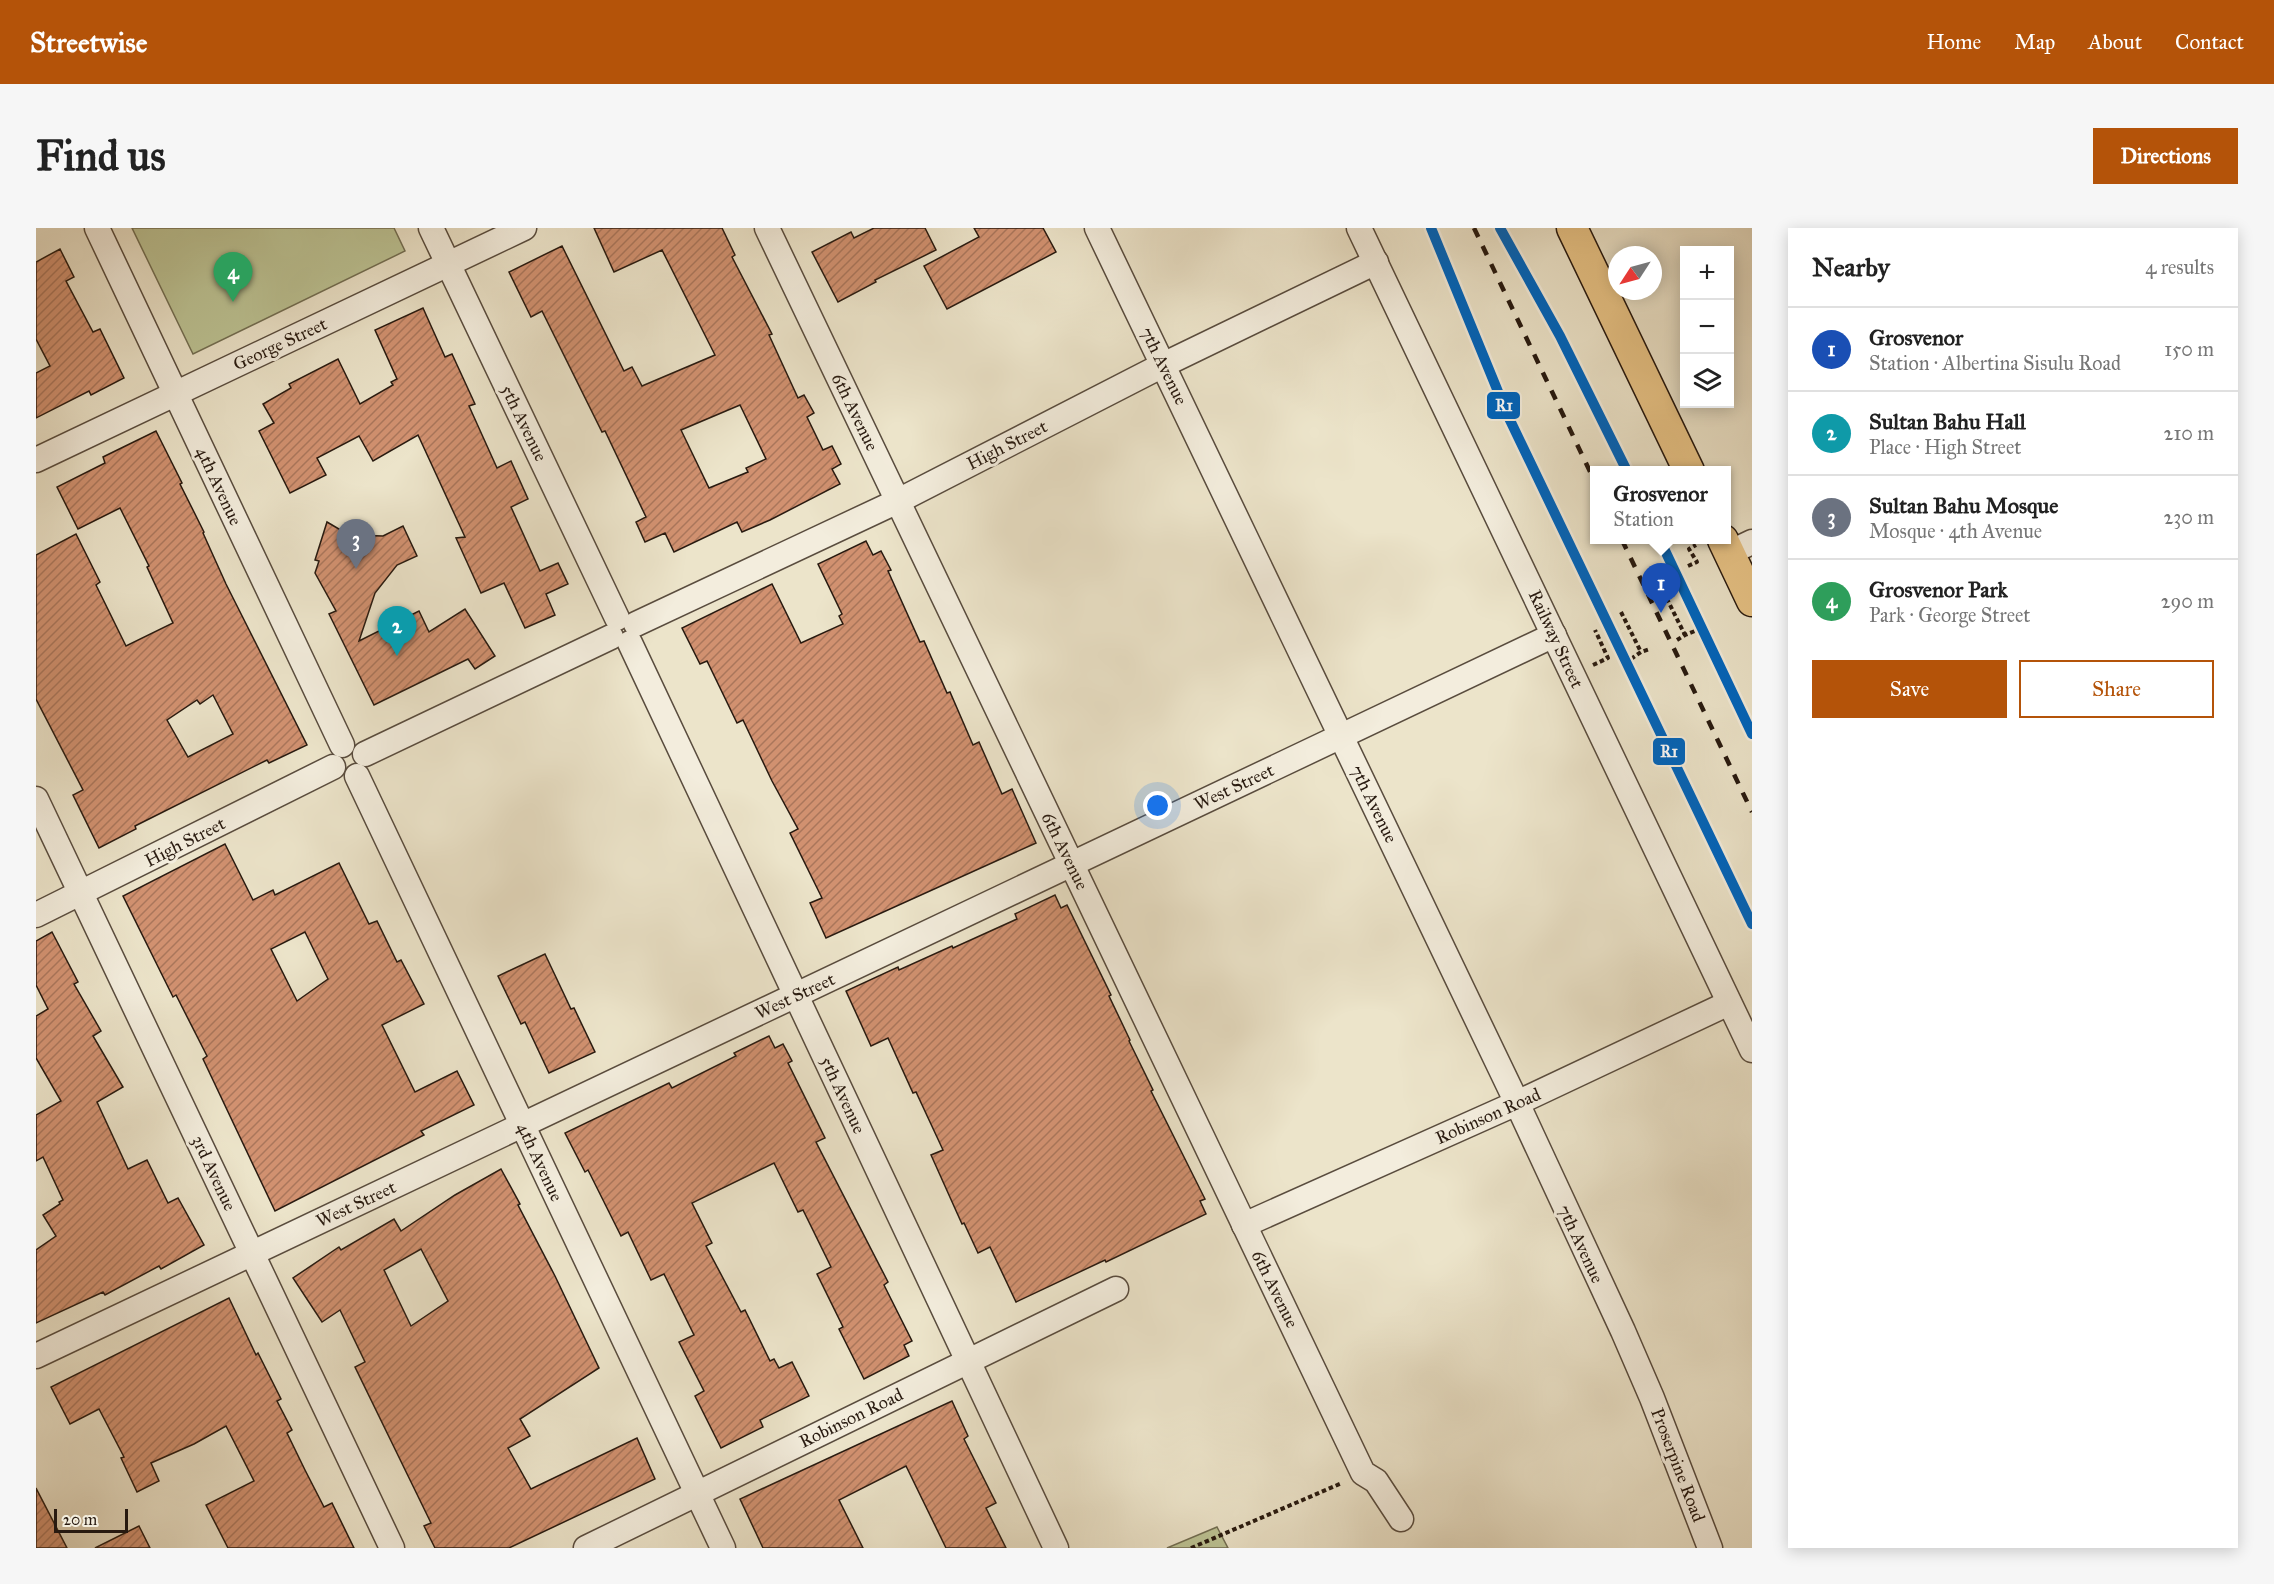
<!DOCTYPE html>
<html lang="en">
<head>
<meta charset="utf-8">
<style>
  :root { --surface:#fff; --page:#f6f6f6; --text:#222; --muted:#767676; --line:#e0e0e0; --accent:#b45309 }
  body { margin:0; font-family:"IM FELL Great Primer",serif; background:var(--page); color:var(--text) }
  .controls { position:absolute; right:18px; top:18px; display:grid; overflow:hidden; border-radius:0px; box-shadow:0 3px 15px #0003 }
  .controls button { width:54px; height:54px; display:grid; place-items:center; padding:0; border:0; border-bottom:2px solid var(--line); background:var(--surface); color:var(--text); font:30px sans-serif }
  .compass { position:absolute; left:1572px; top:18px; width:54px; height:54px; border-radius:50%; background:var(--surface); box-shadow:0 3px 15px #0003; rotate:234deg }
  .scale { position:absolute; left:18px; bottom:15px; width:74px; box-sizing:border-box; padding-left:6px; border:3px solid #281a10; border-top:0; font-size:16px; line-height:21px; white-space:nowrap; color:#281a10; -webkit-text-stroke:4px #f3eddd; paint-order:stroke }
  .you { position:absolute; left:1122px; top:578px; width:21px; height:21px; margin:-15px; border:4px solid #fff; border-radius:50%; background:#1a73e8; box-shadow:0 0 0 9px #1a73e833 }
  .badge { display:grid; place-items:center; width:39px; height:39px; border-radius:50%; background:var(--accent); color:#fff; font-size:20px; font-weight:700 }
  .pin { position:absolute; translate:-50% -50px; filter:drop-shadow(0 2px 3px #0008) }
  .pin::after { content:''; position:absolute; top:32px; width:21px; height:18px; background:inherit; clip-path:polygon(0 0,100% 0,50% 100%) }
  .popup { position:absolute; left:1554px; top:238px; width:141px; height:78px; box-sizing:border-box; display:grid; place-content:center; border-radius:0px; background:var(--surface); filter:drop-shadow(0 2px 4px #0005); font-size:20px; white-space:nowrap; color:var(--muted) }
  .popup b { font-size:22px; color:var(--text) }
  .popup::after { content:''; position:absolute; left:50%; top:100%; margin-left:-12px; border:12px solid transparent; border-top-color:var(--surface) }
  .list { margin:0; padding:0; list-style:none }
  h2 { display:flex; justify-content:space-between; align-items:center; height:78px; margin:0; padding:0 24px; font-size:26px }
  h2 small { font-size:20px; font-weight:400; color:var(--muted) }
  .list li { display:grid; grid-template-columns:39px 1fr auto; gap:18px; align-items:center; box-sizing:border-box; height:84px; padding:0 24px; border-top:2px solid var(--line) }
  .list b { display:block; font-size:22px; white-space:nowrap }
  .list p { margin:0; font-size:20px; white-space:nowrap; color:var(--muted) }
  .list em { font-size:20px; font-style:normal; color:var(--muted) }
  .actions { display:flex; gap:12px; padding:18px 24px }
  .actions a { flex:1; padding:14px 0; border:2px solid var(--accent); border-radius:0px; text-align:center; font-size:21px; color:var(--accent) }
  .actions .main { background:var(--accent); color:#fff }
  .icon { flex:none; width:33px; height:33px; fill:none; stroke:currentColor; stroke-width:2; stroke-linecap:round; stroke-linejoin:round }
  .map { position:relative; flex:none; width:1716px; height:1320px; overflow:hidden; border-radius:0px }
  header { display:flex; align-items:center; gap:36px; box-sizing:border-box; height:84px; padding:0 30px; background:var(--accent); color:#fff }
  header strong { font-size:28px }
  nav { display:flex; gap:33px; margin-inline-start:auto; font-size:21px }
  .intro { display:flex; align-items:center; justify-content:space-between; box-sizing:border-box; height:144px; padding:0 36px }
  h1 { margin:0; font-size:42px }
  .button { padding:15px 27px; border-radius:0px; background:var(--accent); color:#fff; font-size:21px; font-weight:700 }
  main { display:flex; gap:36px; padding:0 36px }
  aside { flex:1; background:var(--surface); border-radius:0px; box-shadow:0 3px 15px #0003 }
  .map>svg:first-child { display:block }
  .park { fill:#bcc394; stroke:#726e52; stroke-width:1.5 }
  .building { fill:url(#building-hatch); stroke:#281a10; stroke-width:1.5; fill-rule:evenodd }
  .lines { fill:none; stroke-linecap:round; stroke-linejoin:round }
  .minor-casing { stroke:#594c3e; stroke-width:27 }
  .major-casing { stroke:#281a10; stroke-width:33 }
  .path { stroke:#281a10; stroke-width:4; stroke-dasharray:4.5 3; stroke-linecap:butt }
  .minor { stroke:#f3eddd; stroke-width:24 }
  .major { stroke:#e6c285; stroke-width:30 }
  .rail { stroke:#281a10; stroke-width:4.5; stroke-dasharray:10 10; stroke-linecap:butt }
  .rail-1-casing { stroke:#f3eddd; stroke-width:15 }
  .rail-1 { stroke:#0065bd; stroke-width:10 }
  .labels { text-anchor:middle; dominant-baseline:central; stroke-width:6; stroke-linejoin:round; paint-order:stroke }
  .street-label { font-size:18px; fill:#281a10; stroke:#f3eddd }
  .line-badge { stroke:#f3eddd; stroke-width:2 }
  .badge-label { font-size:16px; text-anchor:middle; font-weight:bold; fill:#fff }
</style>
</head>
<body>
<header>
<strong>Streetwise</strong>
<nav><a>Home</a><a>Map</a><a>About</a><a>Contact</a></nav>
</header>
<div class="intro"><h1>Find us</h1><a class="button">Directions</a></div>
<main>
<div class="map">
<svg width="1716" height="1320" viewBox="0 0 1716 1320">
  <defs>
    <pattern id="building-hatch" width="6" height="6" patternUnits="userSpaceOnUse" patternTransform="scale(1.5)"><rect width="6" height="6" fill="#d19170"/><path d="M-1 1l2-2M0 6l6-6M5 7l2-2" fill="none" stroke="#aa765b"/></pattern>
  </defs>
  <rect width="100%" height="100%" fill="#ece4ca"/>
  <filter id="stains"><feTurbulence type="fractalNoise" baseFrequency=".00333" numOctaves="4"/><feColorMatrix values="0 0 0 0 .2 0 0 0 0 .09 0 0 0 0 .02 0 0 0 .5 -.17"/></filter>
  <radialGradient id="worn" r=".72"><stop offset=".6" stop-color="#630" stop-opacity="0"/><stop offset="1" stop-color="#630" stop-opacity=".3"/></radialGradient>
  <g class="park">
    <path d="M96,0h262l11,23 -212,103z"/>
    <path d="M1181,1299l11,21h-61z"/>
  </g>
  <g class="building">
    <path d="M558,0h128l13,27 -3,2 40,77 -3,1 29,63 6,-3 10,18 -7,4 16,33 9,-4 9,18 -9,5 8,15 -70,36 -28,12 -5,-10 -63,30 -9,-19 -20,9 -9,-20 10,-5 -41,-86 -3,1 -60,-121 -11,6 -22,-45 53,-26 62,125 8,-4 10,19 73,-31 -53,-105 -48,22zM704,177l26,54 -20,9 2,4 -39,16 -28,-58z"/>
    <path d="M838,0h51l11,22 -61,30 1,2 -38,20 -26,-50 39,-20 3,6z"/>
    <path d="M938,0h69l13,24 -109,57 -23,-43 55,-29z"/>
    <path d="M24,21l14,28 -8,4 27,51 7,-3 24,49 -33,17 -2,-4 -53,27v-45l14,-7 -14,-27v-77z"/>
    <path d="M387,80l22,49 7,-3 23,50 -6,2 28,62 14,-7 17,38 -17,8 29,64 18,-8 10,21 -22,10 9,21 -30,13 -21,-45 -23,10 -25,-55 9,-1 -47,-102 -45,26 -14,-25 -42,22 9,17 -36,18 -31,-62 15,-8 -11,-19 28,-16 -2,-4 49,-25 22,45 33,-19 -2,-3 6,-3 -22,-49z"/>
    <path d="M120,203l26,52 -2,1 24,48 -1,1 23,51 81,161 -38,18 -2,-3 -132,66 1,3 -37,19 -26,-53 10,-5 -47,-91v-144l40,-21 24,48 -4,3 30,61 47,-23 -26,-56 2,-1 -29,-58 -42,21 -21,-42 48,-24 -2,-6zM177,467l20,39 -45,23 -21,-37 30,-20 3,4z"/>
    <path d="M291,294l22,13 34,1 20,-10 14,30 -20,9 -22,28 -16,48 60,-30 10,21 36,-23 30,47 -20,13 -7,-10 -94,46 -45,-91 7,-3 -21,-38 4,-12 -4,-1z"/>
    <path d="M830,313l7,14 8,-4 10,19 -3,1 32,71 4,-1 23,52 3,-1 23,53 6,-3 23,52 10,-5 24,54 -210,95 -16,-35 12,-5 -32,-65 8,-4 -26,-48 -29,-61 -6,3 -30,-62 -7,3 -18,-36 90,-44 29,59 42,-19 -4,-8 3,-2 -24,-50z"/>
    <path d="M189,616l28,56 20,-10 2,5 64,-32 30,61 8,-3 20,41 4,-2 23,44 -42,21 33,67 42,-21 17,34 -53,26 3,4 -149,76 -72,-152 4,-3 -31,-61 -3,2 -50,-101zM269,704l23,47 -31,22 -26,-52z"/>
    <path d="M1019,667l6,13 6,-3 44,90 -2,1 21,44 -1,1 24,49 -2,1 54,108 -5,2 6,13 -100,48 -1,-2 -89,42 -26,-55 -12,6 -14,-30 -2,1 -31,-69 12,-5 -27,-58 -3,1 -25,-55 -17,8 -25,-55 52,-24 1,3 53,-24 1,2 64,-29 -2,-5z"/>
    <path d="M16,704l26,50 -4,2 27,47 -8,5 30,51 -26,15 31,67 19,-9 21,43 10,-5 26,47 -43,24 -2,-3 -54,29 -2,-3 -67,31v-73l20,-14 -13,-21 17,-11 -1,-2 4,-2 -20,-43 -7,4v-46l25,-14 -25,-43v-42l12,-7 -12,-24v-44z"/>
    <path d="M509,726l26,55 3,-1 21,44 -46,21 -24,-51 -4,2 -23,-48z"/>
    <path d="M733,808l6,12 8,-4 9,17 -4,2 37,75 -9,4 72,140 -4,3 28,56 -8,4 5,11 -45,23 -25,-50 4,-2 -26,-53 14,-7 -28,-57 -5,2 -24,-49 -82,40 20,40 -6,3 35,66 4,-2 25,51 4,-2 5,9 13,-6 17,34 -49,24 3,7 -42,21 -26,-52 9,-5 -25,-49 15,-7 -30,-61 -13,6 -23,-48 -7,4 -33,-66 -3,2 -20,-39 104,-50 3,5 64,-32 -2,-3z"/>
    <path d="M465,941l19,35 -2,1 37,71 44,92 -79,51 10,17 -22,12 23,41 106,-51 18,41 -146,69h-74l-11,-22 7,-3 -76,-156 10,-5 -25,-52 -18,12 -29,-44 46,-31 2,3 53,-31 7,12 54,-36zM385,1021l27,52 -37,25 -27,-56z"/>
    <path d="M193,1070l27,57 2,-2 23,46 -4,2 15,29 -5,3 18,37 19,37 8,-4 22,45h-126l-22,-43 48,-24 -28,-55 -32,18 -43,19 8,18 -22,11 -16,-34 3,-1 -25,-48 -29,15 -19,-37z"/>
    <path d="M916,1173l16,35 -4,3 32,64 -10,5 20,40h-60l-40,-82 -67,34 24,48h-100l-23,-49z"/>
    <path d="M0,1260l31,60h-31z"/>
    <path d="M103,1298l11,22h-55z"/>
  </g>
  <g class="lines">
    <defs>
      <g id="minor">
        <path d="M61,0l245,517"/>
        <path d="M395,0l186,390"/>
        <path d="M731,0l596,1245 13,8 25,38"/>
        <path d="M1061,0l420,875 106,228 29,67 58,150"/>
        <path d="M1323,0l393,822"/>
        <path d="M0,232l488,-232"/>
        <path d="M1693,325l23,-11"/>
        <path d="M600,396l262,-123 265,-136 213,-103"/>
        <path d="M594,415l426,905"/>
        <path d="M329,526l246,-117"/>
        <path d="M321,548l366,772"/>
        <path d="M0,571l356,749"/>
        <path d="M0,687l297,-148"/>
        <path d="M1208,997l273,-122 212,-100"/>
        <path d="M0,1128l1518,-721"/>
        <path d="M550,1320l530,-259"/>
      </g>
      <g id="major">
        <path d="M1536,0l117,243"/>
        <path d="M1687,312l29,61"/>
      </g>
    </defs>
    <use href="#minor" class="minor-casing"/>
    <use href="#major" class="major-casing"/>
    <g class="path">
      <path d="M1652,338l9,-4 -8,-13 7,-4"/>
      <path d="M1624,357l25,50"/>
      <path d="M1585,384l20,40"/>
      <path d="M1641,412l8,-5 10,-4"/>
      <path d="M1595,431l10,-7 9,-3"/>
      <path d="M1557,437l15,-7 -13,-28"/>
      <path d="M1155,1320l151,-65"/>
    </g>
    <use href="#minor" class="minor"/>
    <use href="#major" class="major"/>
    <g class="rail">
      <path d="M1395,0l77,188 244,508"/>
      <path d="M1438,0l121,254"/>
      <path d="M1464,0l60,108 67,135"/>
      <path d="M1586,312l130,272"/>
      <path d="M1624,312l92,194"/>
    </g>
    <defs>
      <g id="rail-1">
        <path d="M1395,0l77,188 244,508"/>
        <path d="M1464,0l60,108 67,135"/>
        <path d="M1624,312l92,194"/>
      </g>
    </defs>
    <use href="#rail-1" class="rail-1-casing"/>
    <use href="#rail-1" class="rail-1"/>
  </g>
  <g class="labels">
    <g class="street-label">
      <text transform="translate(244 116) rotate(-25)">George Street</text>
      <text transform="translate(1128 138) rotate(64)">7th Avenue</text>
      <text transform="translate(819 184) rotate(64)">6th Avenue</text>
      <text transform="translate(488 195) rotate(64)">5th Avenue</text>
      <text transform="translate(971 217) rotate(-27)">High Street</text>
      <text transform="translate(183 258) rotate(65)">4th Avenue</text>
      <text transform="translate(1520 411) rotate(65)">Railway Street</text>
      <text transform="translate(1198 559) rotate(-25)">West Street</text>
      <text transform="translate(1338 576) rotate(64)">7th Avenue</text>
      <text transform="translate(149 614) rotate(-27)">High Street</text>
      <text transform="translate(1029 623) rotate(64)">6th Avenue</text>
      <text transform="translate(759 768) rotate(-25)">West Street</text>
      <text transform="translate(807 867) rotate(65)">5th Avenue</text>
      <text transform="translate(1452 888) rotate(-24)">Robinson Road</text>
      <text transform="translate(504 934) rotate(65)">4th Avenue</text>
      <text transform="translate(178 945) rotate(65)">3rd Avenue</text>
      <text transform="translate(320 976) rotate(-25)">West Street</text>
      <text transform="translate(1545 1016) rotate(65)">7th Avenue</text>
      <text transform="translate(1239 1061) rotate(64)">6th Avenue</text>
      <text transform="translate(815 1190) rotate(-26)">Robinson Road</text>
      <text transform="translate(1642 1237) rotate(69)">Proserpine Road</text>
    </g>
  </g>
  <g class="line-badge">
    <rect x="1450" y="163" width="35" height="29" rx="6" fill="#0065bd"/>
    <rect x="1616" y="509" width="34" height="29" rx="6" fill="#0065bd"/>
  </g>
  <g class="badge-label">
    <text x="1468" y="183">R1</text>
    <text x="1633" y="529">R1</text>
  </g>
  <rect width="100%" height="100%" filter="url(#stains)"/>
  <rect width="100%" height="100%" fill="url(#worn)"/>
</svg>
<div class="controls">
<button>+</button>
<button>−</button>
<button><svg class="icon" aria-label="layers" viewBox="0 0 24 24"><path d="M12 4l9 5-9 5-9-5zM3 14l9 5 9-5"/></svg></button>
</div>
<svg class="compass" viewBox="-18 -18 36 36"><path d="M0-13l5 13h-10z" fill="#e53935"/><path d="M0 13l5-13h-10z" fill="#767676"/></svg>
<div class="scale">20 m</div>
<div class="you"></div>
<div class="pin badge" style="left:1625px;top:385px;background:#1a4fb4">1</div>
<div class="popup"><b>Grosvenor</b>Station</div>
<div class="pin badge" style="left:361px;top:428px;background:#0f9aa8">2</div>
<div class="pin badge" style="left:320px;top:341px;background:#6b7280">3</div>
<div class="pin badge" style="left:197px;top:74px;background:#2e9e5b">4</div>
</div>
<aside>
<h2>Nearby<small>4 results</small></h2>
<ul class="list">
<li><span class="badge" style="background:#1a4fb4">1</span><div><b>Grosvenor</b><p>Station · Albertina Sisulu Road</p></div><em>150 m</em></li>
<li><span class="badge" style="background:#0f9aa8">2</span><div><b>Sultan Bahu Hall</b><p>Place · High Street</p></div><em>210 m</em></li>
<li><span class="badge" style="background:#6b7280">3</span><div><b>Sultan Bahu Mosque</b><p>Mosque · 4th Avenue</p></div><em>230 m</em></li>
<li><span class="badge" style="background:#2e9e5b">4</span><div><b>Grosvenor Park</b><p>Park · George Street</p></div><em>290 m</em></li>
</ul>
<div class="actions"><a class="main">Save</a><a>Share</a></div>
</aside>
</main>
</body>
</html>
